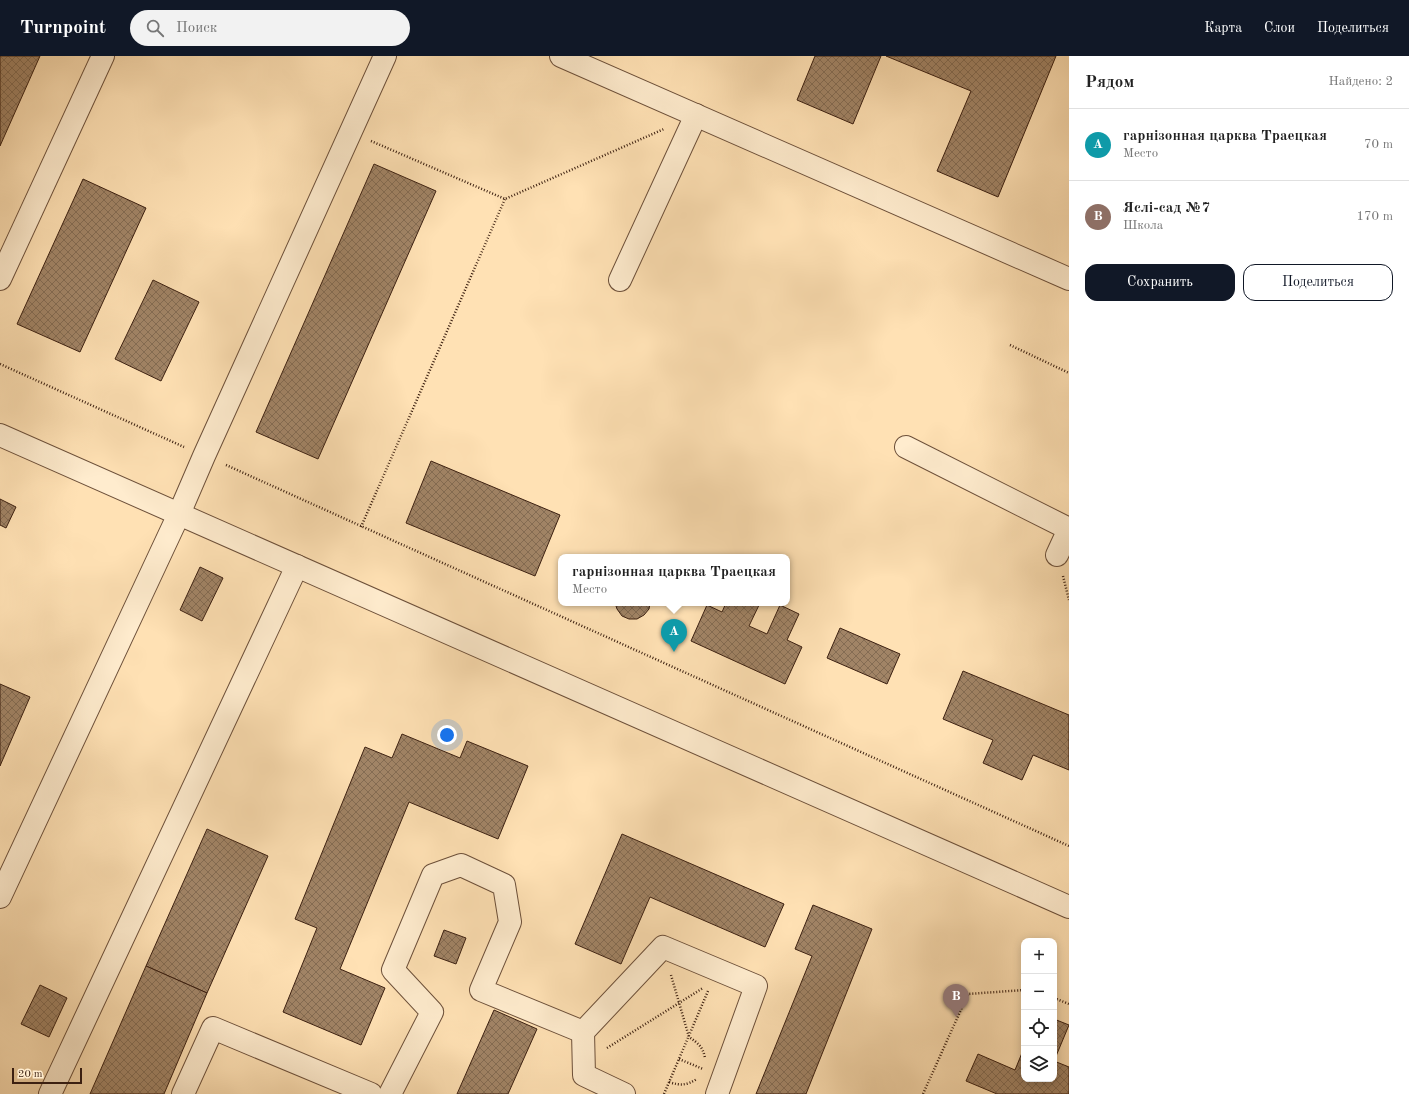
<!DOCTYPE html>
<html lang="ru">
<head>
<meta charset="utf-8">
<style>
  :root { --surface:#fff; --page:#f2f2f2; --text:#222; --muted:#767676; --line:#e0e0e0; --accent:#111827 }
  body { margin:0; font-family:"Old Standard TT",serif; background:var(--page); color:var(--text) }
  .controls { position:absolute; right:12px; bottom:12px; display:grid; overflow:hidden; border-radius:8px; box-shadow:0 2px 10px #0003 }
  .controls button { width:36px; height:36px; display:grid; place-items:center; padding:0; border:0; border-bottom:1px solid var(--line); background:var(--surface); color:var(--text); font:20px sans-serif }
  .scale { position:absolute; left:12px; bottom:10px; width:70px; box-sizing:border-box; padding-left:4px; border:2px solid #3c2011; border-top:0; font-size:11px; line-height:14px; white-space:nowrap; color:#3c2011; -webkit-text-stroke:3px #ffecce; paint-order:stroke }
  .you { position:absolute; left:447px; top:679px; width:14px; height:14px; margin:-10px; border:3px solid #fff; border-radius:50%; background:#1a73e8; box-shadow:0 0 0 6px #1a73e833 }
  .badge { display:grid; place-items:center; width:26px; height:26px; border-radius:50%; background:var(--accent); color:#fff; font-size:13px; font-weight:700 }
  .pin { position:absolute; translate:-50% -33px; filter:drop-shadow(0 1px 2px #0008) }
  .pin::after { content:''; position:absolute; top:21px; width:14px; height:12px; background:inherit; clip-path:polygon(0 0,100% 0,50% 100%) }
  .popup { position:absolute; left:558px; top:498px; width:232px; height:52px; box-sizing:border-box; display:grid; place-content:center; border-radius:8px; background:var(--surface); filter:drop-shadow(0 1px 3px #0005); font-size:13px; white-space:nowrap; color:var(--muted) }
  .popup b { font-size:15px; color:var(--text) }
  .popup::after { content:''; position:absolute; left:50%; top:100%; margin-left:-8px; border:8px solid transparent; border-top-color:var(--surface) }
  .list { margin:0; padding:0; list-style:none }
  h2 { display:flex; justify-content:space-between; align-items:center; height:52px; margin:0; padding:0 16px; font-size:17px }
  h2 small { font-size:13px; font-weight:400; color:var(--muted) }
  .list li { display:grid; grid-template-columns:26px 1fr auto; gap:12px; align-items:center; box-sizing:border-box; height:72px; padding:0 16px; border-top:1px solid var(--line) }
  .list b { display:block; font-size:15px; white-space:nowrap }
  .list p { margin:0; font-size:13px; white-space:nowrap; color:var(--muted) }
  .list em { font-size:13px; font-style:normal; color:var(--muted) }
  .actions { display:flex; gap:8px; padding:12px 16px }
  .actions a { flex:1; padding:9px 0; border:1px solid var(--accent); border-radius:12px; text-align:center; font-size:14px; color:var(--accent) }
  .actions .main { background:var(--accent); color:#fff }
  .icon { flex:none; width:22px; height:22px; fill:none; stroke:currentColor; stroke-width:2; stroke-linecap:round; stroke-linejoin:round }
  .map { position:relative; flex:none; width:1069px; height:1038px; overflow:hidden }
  header { display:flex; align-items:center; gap:24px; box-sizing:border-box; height:56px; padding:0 20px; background:var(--accent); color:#fff }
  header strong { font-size:19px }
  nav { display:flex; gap:22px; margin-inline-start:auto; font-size:14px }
  .search { width:280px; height:36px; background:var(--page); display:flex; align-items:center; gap:10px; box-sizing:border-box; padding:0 14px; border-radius:22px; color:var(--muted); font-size:15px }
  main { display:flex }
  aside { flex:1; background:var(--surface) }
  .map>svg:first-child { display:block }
  .building { fill:url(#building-cross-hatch); stroke:#3c2011 }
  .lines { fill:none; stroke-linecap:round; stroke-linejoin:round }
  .minor-casing { stroke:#6d503a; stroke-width:24 }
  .path { stroke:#3c2011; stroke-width:2.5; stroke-dasharray:1 2; stroke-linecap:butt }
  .minor { stroke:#ffecce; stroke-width:22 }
</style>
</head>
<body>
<header>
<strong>Turnpoint</strong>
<div class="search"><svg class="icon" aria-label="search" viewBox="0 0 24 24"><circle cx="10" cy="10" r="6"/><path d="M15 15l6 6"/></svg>Поиск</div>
<nav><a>Карта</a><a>Слои</a><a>Поделиться</a></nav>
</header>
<main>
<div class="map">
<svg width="1069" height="1038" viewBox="0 0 1069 1038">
  <defs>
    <pattern id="building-cross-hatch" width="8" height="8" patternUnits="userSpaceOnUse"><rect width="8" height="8" fill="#a18466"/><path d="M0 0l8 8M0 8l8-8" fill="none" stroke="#846c53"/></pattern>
  </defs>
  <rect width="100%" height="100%" fill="#ffe1b4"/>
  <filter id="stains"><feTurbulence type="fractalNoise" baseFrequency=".005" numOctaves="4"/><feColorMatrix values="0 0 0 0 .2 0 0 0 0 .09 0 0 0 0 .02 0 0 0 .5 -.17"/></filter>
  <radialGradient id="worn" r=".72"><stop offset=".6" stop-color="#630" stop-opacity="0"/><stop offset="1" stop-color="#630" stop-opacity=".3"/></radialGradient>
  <g class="building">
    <path d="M0,0h40l-40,90z"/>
    <path d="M815,0h66l-28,68 -56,-24z"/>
    <path d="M886,0h170l-58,141 -61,-26 34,-80z"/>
    <path d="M374,108l62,27 -118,268 -62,-27z"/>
    <path d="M83,123l63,29 -66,144 -63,-28z"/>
    <path d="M153,224l46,22 -38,79 -46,-22z"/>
    <path d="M431,405l129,54 -25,61 -129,-53z"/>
    <path d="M0,443l16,8 -10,21 -6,-3z"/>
    <path d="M200,511l23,11 -21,43 -22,-11z"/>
    <path d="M615,547h35l-1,6 -5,6 -7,4h-8l-7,-3 -5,-7z"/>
    <path d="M726,547h34l-11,23 18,8 13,-29 19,9 -12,26 15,7 -17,37 -94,-43 16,-36 15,7z"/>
    <path d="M840,572l60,26 -13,30 -60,-26z"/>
    <path d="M963,615l106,44v55l-36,-15 -11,25 -39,-17 10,-23 -50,-21z"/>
    <path d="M0,628l30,13 -30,69z"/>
    <path d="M402,678l58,24 7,-17 61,25 -30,73 -89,-37 -69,167 45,19 -24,57 -78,-33 34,-84 -22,-9 70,-172 27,11z"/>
    <path d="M207,773l61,27 -61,137 -61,-27z"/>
    <path d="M622,778l162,70 -19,43 -115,-50 -29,67 -46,-20z"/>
    <path d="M813,849l59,24 -66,165h-50l56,-138 -17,-7z"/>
    <path d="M444,874l22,8 -10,26 -22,-8z"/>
    <path d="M146,910l61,27 -43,101h-74z"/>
    <path d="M40,929l27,13 -18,39 -28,-13z"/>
    <path d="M494,954l43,19 -29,65h-51z"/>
    <path d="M1054,963l15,6 -15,36 15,6v27h-72l-31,-13 12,-27 37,16 9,-22v31h30z"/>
  </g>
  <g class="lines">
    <defs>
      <g id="minor">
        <path d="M561,0l508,223"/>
        <path d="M0,223l103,-223"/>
        <path d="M620,224l76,-165"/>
        <path d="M0,379l1069,472"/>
        <path d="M906,391l163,82"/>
        <path d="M1057,499l12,-26"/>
        <path d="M0,841l179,-383 25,-58 181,-400"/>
        <path d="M50,1038l247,-528"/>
        <path d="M183,1038l30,-66 158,66"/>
        <path d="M390,1038l42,-82 -39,-42 40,-95 28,-10 43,20 6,37 -29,68 102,42"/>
        <path d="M624,1038l-40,-19 -1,-43 80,-85 93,39 -39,108"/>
      </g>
    </defs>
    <use href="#minor" class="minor-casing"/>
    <g class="path">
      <path d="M371,85l134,58 159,-70"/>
      <path d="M1010,289l59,28"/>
      <path d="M0,308l184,83"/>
      <path d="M226,409l843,381"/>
      <path d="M361,471l144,-328"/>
      <path d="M1063,520l6,24"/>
      <path d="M671,919l18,62c9,6 14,10 16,21"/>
      <path d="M1054,942l15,6"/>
      <path d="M607,992l96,-60"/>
      <path d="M679,1003l24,10"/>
      <path d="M669,1026c12,4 18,3 28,-3"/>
      <path d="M664,1038l44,-103"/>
      <path d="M923,1038l45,-100 56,-4"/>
    </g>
    <use href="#minor" class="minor"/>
  </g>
  <rect width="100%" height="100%" filter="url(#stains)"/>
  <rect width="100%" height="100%" fill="url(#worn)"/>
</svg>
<div class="controls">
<button>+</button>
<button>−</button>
<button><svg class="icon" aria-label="locate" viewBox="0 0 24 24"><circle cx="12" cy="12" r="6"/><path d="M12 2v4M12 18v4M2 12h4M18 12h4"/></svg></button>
<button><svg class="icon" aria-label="layers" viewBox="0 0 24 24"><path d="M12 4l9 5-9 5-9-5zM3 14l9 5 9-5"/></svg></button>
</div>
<div class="scale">20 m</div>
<div class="you"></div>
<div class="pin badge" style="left:674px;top:596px;background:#0f9aa8">A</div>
<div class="popup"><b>гарнізонная царква Траецкая</b>Место</div>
<div class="pin badge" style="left:956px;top:961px;background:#8d6e63">B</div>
</div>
<aside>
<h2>Рядом<small>Найдено: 2</small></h2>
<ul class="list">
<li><span class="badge" style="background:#0f9aa8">A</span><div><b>гарнізонная царква Траецкая</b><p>Место</p></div><em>70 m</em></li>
<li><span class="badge" style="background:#8d6e63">B</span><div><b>Яслі-сад №7</b><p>Школа</p></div><em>170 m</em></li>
</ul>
<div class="actions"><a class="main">Сохранить</a><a>Поделиться</a></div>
</aside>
</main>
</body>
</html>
